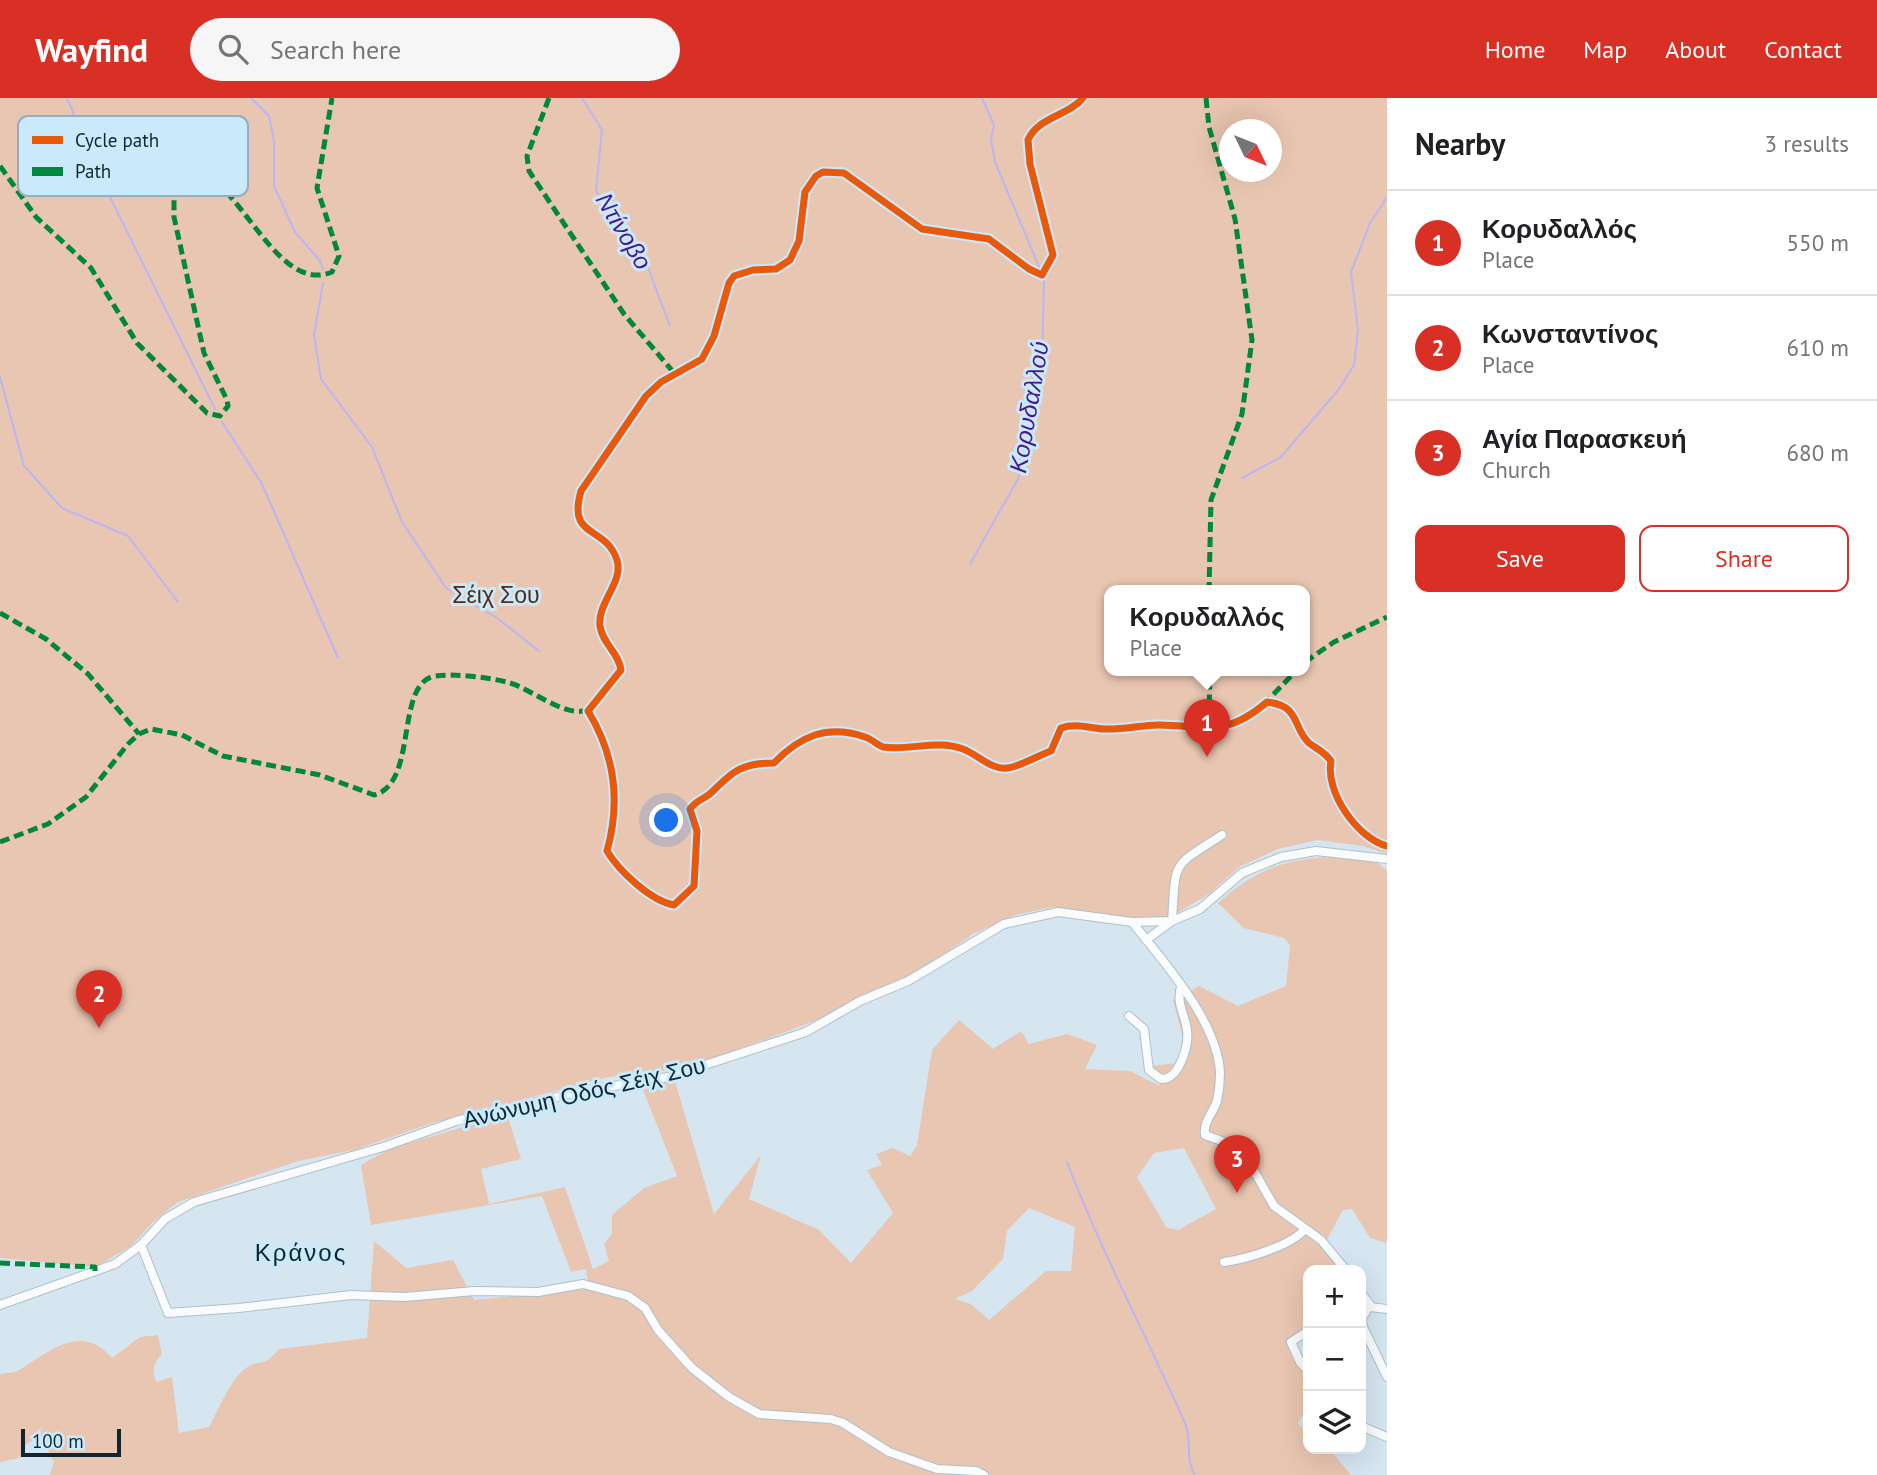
<!DOCTYPE html>
<html lang="en">
<head>
<meta charset="utf-8">
<style>
  :root { --surface:#fff; --page:#f6f6f6; --text:#202124; --muted:#757577; --line:#e0e0e0; --accent:#d93025 }
  body { margin:0; font-family:"PT Sans",sans-serif; background:var(--page); color:var(--text) }
  .controls { position:absolute; right:21px; bottom:21px; display:grid; overflow:hidden; border-radius:14px; box-shadow:0 7px 28px #0002 }
  .controls button { width:63px; height:63px; display:grid; place-items:center; padding:0; border:0; border-bottom:2px solid var(--line); background:var(--surface); color:var(--text); font:35px sans-serif }
  .compass { position:absolute; left:1219px; top:21px; width:63px; height:63px; border-radius:50%; background:var(--surface); box-shadow:0 7px 28px #0002; rotate:133deg }
  .scale { position:absolute; left:21px; bottom:18px; width:100px; box-sizing:border-box; padding-left:7px; border:4px solid #0f2530; border-top:0; font-size:19px; line-height:24px; white-space:nowrap; color:#0f2530; -webkit-text-stroke:5px #caeafc; paint-order:stroke }
  .you { position:absolute; left:667px; top:723px; width:24px; height:24px; margin:-18px; border:5px solid #fff; border-radius:50%; background:#1a73e8; box-shadow:0 0 0 10px #1a73e833 }
  .badge { display:grid; place-items:center; width:46px; height:46px; border-radius:50%; background:var(--accent); color:#fff; font-size:23px; font-weight:700 }
  .pin { position:absolute; translate:-50% -58px; filter:drop-shadow(0 2px 4px #0008) }
  .pin::after { content:''; position:absolute; top:37px; width:24px; height:21px; background:inherit; clip-path:polygon(0 0,100% 0,50% 100%) }
  .popup { position:absolute; left:1104px; top:487px; width:206px; height:91px; box-sizing:border-box; display:grid; place-content:center; border-radius:14px; background:var(--surface); filter:drop-shadow(0 2px 5px #0005); font-size:23px; white-space:nowrap; color:var(--muted) }
  .popup b { font-size:26px; color:var(--text) }
  .popup::after { content:''; position:absolute; left:50%; top:100%; margin-left:-14px; border:14px solid transparent; border-top-color:var(--surface) }
  .list { margin:0; padding:0; list-style:none }
  h2 { display:flex; justify-content:space-between; align-items:center; height:91px; margin:0; padding:0 28px; font-size:30px }
  h2 small { font-size:23px; font-weight:400; color:var(--muted) }
  .list li { display:grid; grid-template-columns:46px 1fr auto; gap:21px; align-items:center; box-sizing:border-box; height:105px; padding:0 28px; border-top:2px solid var(--line) }
  .list b { display:block; font-size:26px; white-space:nowrap }
  .list p { margin:0; font-size:23px; white-space:nowrap; color:var(--muted) }
  .list em { font-size:23px; font-style:normal; color:var(--muted) }
  .actions { display:flex; gap:14px; padding:21px 28px }
  .actions a { flex:1; padding:16px 0; border:2px solid var(--accent); border-radius:14px; text-align:center; font-size:24px; color:var(--accent) }
  .actions .main { background:var(--accent); color:#fff }
  .icon { flex:none; width:38px; height:38px; fill:none; stroke:currentColor; stroke-width:2; stroke-linecap:round; stroke-linejoin:round }
  .map { position:relative; flex:none; width:1387px; height:1377px; overflow:hidden }
  header { display:flex; align-items:center; gap:42px; box-sizing:border-box; height:98px; padding:0 35px; background:var(--accent); color:#fff }
  header strong { font-size:33px }
  nav { display:flex; gap:38px; margin-inline-start:auto; font-size:24px }
  .search { width:490px; height:63px; background:var(--page); display:flex; align-items:center; gap:18px; box-sizing:border-box; padding:0 24px; border-radius:38px; color:var(--muted); font-size:26px }
  main { display:flex }
  aside { flex:1; background:var(--surface) }
  .map>svg:first-child { display:block }
  .green { fill:#e9c6b1; fill-rule:evenodd }
  .lines { fill:none; stroke-linecap:round; stroke-linejoin:round }
  .stream { stroke:#bbb6f3; stroke-width:2 }
  .minor-casing { stroke:#adbfc9; stroke-width:10 }
  .minor { stroke:#f9fbfd; stroke-width:8 }
  .quiet { stroke:#00873e; stroke-width:5; stroke-dasharray:10 5; stroke-linecap:butt }
  .cycleway-casing { stroke:#caeafc; stroke-width:11 }
  .cycleway { stroke:#e8590c; stroke-width:7 }
  .labels { text-anchor:middle; dominant-baseline:central; stroke-width:6; stroke-linejoin:round; paint-order:stroke }
  .park-label { font-size:23px; fill:#542c11; stroke:#caeafc }
  .street-label { font-size:23px; fill:#0f2530; stroke:#caeafc }
  .water-label { font-size:24px; font-style:italic; fill:#451890; stroke:#caeafc }
  .neighbourhood-label { font-size:24px; letter-spacing:2px; fill:#0f2530; stroke:#caeafc }
  .key { fill:#caeafc; stroke:#92afbf; stroke-width:2 }
  .key-label { font-size:19px; fill:#0f2530 }
</style>
</head>
<body>
<header>
<strong>Wayfind</strong>
<div class="search"><svg class="icon" aria-label="search" viewBox="0 0 24 24"><circle cx="10" cy="10" r="6"/><path d="M15 15l6 6"/></svg>Search here</div>
<nav><a>Home</a><a>Map</a><a>About</a><a>Contact</a></nav>
</header>
<main>
<div class="map">
<svg width="1387" height="1377" viewBox="0 0 1387 1377">
  <rect width="100%" height="100%" fill="#d5e6f1"/>
  <g class="green">
    <path d="M0,0h1387v756l-24,-8 -46,-6 -39,9 -39,18 -30,27 -40,24 -45,-1 -71,-10 -38,8 -42,19 -71,49 -95,41 -90,33 -54,14 -54,6 -177,46 -78,27 -56,11 -120,41 -25,20 -23,25 -35,20 -95,-9zM1230,32h42v42h-42zM1109,493h196v80h-196z"/>
    <path d="M1330,759l45,4 12,9v373l-17,-5 -18,-29 -9,1 -17,31 17,29h-35v64l-14,8c16,30 22,52 4,82l10,7v18h21l22,26h-1301l4,-13 -13,-25 -15,7 -6,14 -20,4v-88c6,-1 16,-1 21,-5 30,-19 61,-46 91,-11l28,-21 18,-2 4,19c-9,10 -10,15 -6,28l16,-5 7,56 30,-6c10,-18 20,-46 37,-59 13,-10 16,2 33,-19l88,-11 7,-97 32,27 47,-8 21,40 115,-11 -3,-20 -15,3 -29,-76 -171,29 -10,-60 28,-16 118,-35 14,45 -40,10 8,35 76,-17 28,82 16,-8 -5,-17 8,-10v-19l32,-27 33,-12 -35,-89 33,-6 39,133 47,-59 -12,44 70,31 32,33 42,-50 -26,-43 15,-5 -6,-11 17,-6 17,8 7,-11 15,-95 27,-30 34,29 28,-18 8,13 38,-10 30,11 -12,24 45,2 30,15 -8,-20 25,-3 7,-21 -11,-42 26,-14 39,20 48,-20 4,-41 -6,-7 -40,-10 -26,-25c36,-32 64,-44 112,-46zM1184,1050l32,61 -38,21 -12,-3 -29,-50 17,-24zM1029,1110l46,19 -4,44h-25l-57,49 -18,-16 -16,-5 17,-8 31,-32 4,-28z"/>
  </g>
  <g class="lines">
    <g class="stream">
      <path d="M67,0l40,93 108,218"/>
      <path d="M251,0l18,18 5,24v46l21,46 25,29 3,8"/>
      <path d="M582,0l20,32 -6,61 50,71 24,64"/>
      <path d="M982,0l12,27 -3,14 4,23 45,107"/>
      <path d="M323,185l-9,52 7,44 51,68 30,75 44,66 51,30 42,33"/>
      <path d="M0,279l24,89 38,42 66,28 50,66"/>
      <path d="M222,324l40,62 76,174"/>
      <path d="M1242,380l39,-21 58,-68 15,-24 4,-35 -7,-58 19,-49 17,-26"/>
      <path d="M970,466l48,-85 10,-63 14,-55 2,-81"/>
      <path d="M1067,1064c34,89 79,173 118,261 7,15 0,38 10,52"/>
    </g>
    <defs>
      <g id="minor">
        <path d="M1132,824c31,39 87,101 88,152 0,9 -1,18 -3,27 -4,12 -14,21 -12,34l36,13 33,58 47,34 25,30"/>
        <path d="M1146,842l26,-19c4,-62 -1,-53 50,-86"/>
        <path d="M1129,918l15,13 5,41 12,9c18,1 28,-33 26,-49 -2,-16 -11,-26 -6,-43"/>
        <path d="M141,1147l27,68 71,-5 112,-13 54,2 69,-6 64,1 45,-8 45,12 17,12 13,22 34,38 37,29 30,17 72,5 12,4 46,29 48,17 39,2 8,4"/>
        <path d="M1224,1164c22,-3 67,-16 81,-33"/>
        <path d="M1361,1195l9,12 -8,13 1,9 24,50"/>
        <path d="M0,1207l115,-41 26,-19 24,-26 29,-17 189,-55 73,-26 126,-30 86,-14 138,-45 54,-31 48,-20 96,-57 54,-12 74,10 40,-1 28,-12 42,-36 39,-16 35,-6 71,8"/>
        <path d="M1370,1209l17,2"/>
        <path d="M1308,1233l-17,11 9,20 8,9"/>
        <path d="M1361,1328l26,11"/>
      </g>
    </defs>
    <use href="#minor" class="minor-casing"/>
    <use href="#minor" class="minor"/>
    <g class="quiet">
      <path d="M549,0l-22,58 2,15 95,143 51,60"/>
      <path d="M1206,0l3,29 26,92 17,121 -10,74 -31,86 -2,91"/>
      <path d="M0,68l36,51 55,51 46,75 70,70 13,3 8,-10 -1,-6 -23,-47 -30,-136v-33l12,-12c49,-10 87,125 146,100l7,-16 -22,-68 15,-90"/>
      <path d="M0,515l46,26 42,35 51,60"/>
      <path d="M1305,564l29,-20 53,-25"/>
      <path d="M1263,607l33,-34"/>
      <path d="M1210,631h-5l4,-15 1,-43"/>
      <path d="M0,744l48,-18 38,-27 42,-53 11,-10 12,-5 31,6 41,21 97,19 54,20c45,-11 20,-114 62,-119 17,-3 58,2 74,7 22,6 64,42 83,23"/>
      <path d="M0,1165l95,4v4"/>
    </g>
    <defs>
      <path id="cycleway" d="M1083,0c-15,18 -45,19 -55,42l2,24 23,91 -11,20 -13,-6 -40,-30 -67,-10 -78,-56 -21,-1 -7,4 -11,16 -6,49 -9,19 -14,9 -23,1 -19,6 -5,7 -15,53 -12,23 -41,23 -15,14 -65,95c-14,49 24,33 36,69 7,22 -20,43 -17,66 2,17 19,27 21,44l-33,41c27,44 33,90 19,140 12,20 44,50 67,54l20,-19 3,-55 -7,-22c6,-9 15,-10 22,-17 21,-21 30,-29 62,-29 26,-27 53,-39 91,-26 7,2 12,8 18,10 27,4 54,-8 80,2 14,5 28,21 44,19 10,0 32,-13 44,-17l10,-23c15,-5 28,0 43,1 19,1 37,-4 55,-4 49,1 67,12 108,-23 34,4 25,25 42,41 8,6 16,9 22,18 -6,31 26,77 56,85"/>
    </defs>
    <use href="#cycleway" class="cycleway-casing"/>
    <use href="#cycleway" class="cycleway"/>
  </g>
  <g class="labels">
    <g class="park-label">
      <text x="496" y="496">Σέιχ Σου</text>
    </g>
    <g class="street-label">
      <text transform="translate(584 994) rotate(-13)">Ανώνυμη Οδός Σέιχ Σου</text>
    </g>
    <g class="water-label">
      <text transform="translate(624 133) rotate(59)">Ντίνοβο</text>
      <text transform="translate(1029 309) rotate(-80)">Κορυδαλλού</text>
    </g>
    <g class="neighbourhood-label">
      <text x="301" y="1154">Κράνος</text>
    </g>
  </g>
  <rect x="18" y="18" width="230" height="80" rx="10" class="key"/>
  <rect x="32" y="38" width="31" height="8" fill="#e8590c"/>
  <rect x="32" y="69" width="31" height="9" fill="#00873e"/>
  <g class="key-label">
    <text x="75" y="49">Cycle path</text>
    <text x="75" y="80">Path</text>
  </g>
</svg>
<div class="controls">
<button>+</button>
<button>−</button>
<button><svg class="icon" aria-label="layers" viewBox="0 0 24 24"><path d="M12 4l9 5-9 5-9-5zM3 14l9 5 9-5"/></svg></button>
</div>
<svg class="compass" viewBox="-18 -18 36 36"><path d="M0-13l5 13h-10z" fill="#e53935"/><path d="M0 13l5-13h-10z" fill="#757577"/></svg>
<div class="scale">100 m</div>
<div class="you"></div>
<div class="pin badge" style="left:1207px;top:659px">1</div>
<div class="popup"><b>Κορυδαλλός</b>Place</div>
<div class="pin badge" style="left:99px;top:930px">2</div>
<div class="pin badge" style="left:1237px;top:1095px">3</div>
</div>
<aside>
<h2>Nearby<small>3 results</small></h2>
<ul class="list">
<li><span class="badge">1</span><div><b>Κορυδαλλός</b><p>Place</p></div><em>550 m</em></li>
<li><span class="badge">2</span><div><b>Κωνσταντίνος</b><p>Place</p></div><em>610 m</em></li>
<li><span class="badge">3</span><div><b>Αγία Παρασκευή</b><p>Church</p></div><em>680 m</em></li>
</ul>
<div class="actions"><a class="main">Save</a><a>Share</a></div>
</aside>
</main>
</body>
</html>
